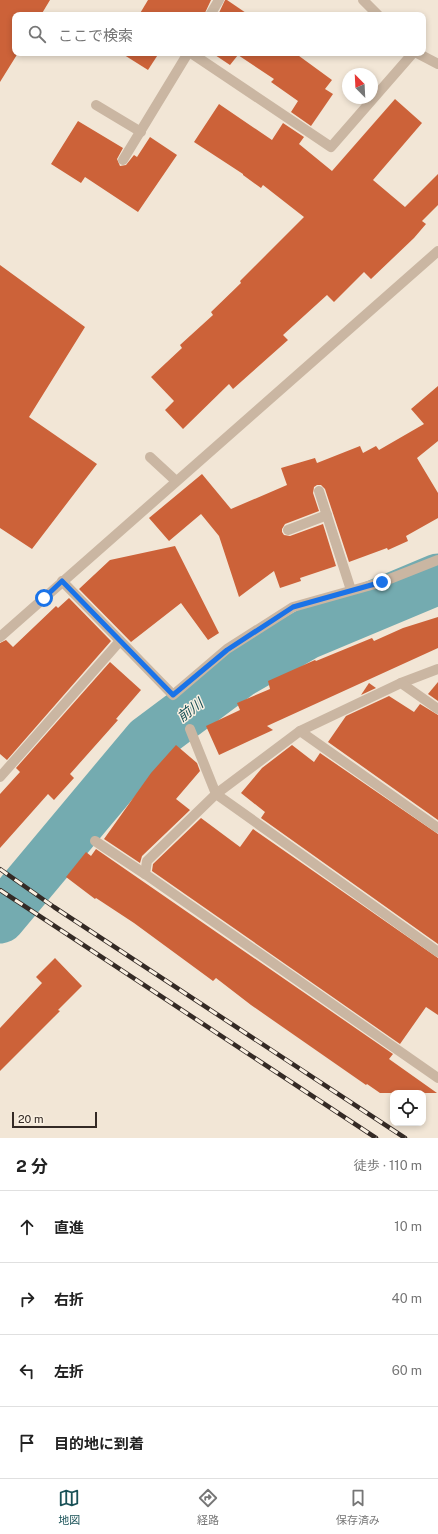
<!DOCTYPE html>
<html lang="ja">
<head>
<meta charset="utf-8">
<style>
  :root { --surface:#fff; --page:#f2f2f2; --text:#222; --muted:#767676; --line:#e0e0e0; --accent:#195157 }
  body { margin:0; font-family:"Public Sans","Noto Sans JP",sans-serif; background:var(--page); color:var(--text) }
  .controls { position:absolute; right:12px; bottom:12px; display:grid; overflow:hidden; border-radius:8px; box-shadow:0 2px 6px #0003 }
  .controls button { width:36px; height:36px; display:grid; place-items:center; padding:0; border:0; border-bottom:1px solid var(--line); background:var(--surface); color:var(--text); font:20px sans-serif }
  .compass { position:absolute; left:342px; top:68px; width:36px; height:36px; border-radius:50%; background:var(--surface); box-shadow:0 2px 6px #0003; rotate:336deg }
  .scale { position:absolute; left:12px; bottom:10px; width:85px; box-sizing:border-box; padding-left:4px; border:2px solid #342a25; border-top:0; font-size:11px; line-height:14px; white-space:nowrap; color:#342a25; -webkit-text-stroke:3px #faf0e2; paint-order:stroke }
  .stop { position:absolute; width:12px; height:12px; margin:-9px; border:3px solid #1a73e8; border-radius:50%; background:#fff }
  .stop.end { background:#1a73e8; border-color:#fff; box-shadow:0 1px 4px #0008 }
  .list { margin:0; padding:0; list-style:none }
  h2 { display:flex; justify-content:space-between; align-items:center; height:52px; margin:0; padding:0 16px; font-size:17px }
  h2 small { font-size:13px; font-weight:400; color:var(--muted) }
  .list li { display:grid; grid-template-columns:26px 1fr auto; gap:12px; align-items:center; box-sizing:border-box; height:72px; padding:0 16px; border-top:1px solid var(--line) }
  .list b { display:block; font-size:15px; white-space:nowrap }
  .list em { font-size:13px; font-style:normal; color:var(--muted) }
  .icon { flex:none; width:22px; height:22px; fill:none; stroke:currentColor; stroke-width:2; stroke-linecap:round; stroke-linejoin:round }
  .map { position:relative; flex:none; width:438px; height:1138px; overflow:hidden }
  .search { position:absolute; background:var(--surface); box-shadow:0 2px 6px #0003; left:12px; right:12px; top:12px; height:44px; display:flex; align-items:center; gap:10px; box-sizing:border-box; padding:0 14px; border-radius:8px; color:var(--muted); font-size:15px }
  .sheet { height:340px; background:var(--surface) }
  nav { display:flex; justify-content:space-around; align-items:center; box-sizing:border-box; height:56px; border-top:1px solid var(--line); background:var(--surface); font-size:11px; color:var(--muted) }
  nav a { display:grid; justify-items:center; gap:2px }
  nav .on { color:var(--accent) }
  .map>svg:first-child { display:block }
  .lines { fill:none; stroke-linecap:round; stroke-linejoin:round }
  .river { stroke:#74abb0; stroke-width:51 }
  .building { fill:#cc6239 }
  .minor { stroke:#cab6a2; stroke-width:10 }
  .rail-casing { stroke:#342a25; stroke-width:4.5 }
  .rail { stroke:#faf0e2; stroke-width:3; stroke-dasharray:9; stroke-linecap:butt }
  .route { stroke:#1a73e8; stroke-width:5 }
  .labels { text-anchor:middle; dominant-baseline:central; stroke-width:3; stroke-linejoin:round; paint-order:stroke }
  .water-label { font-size:14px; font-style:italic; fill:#195157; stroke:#faf0e2 }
</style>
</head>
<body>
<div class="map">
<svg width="438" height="1138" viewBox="0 0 438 1138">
  <rect width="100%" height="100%" fill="#f2e6d6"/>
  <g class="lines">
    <path class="river" d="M0,918l148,-177 91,-68 68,-39 131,-55"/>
  </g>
  <g class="building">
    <path d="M0,0h50l-9,15h-26v38h3l-18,29z"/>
    <path d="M148,0h63l-7,15h-65z"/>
    <path d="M225,0h2l22,15h-31z"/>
    <path d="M121,53h38l-11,17z"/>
    <path d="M212,53h83l37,27 -7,9 8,5 -22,32 -20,-14 7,-11 -27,-19 3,-3 -36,-24 -8,10z"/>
    <path d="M395,99l27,24 -49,57 32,27 33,-33v31l-16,16 4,3 -12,14 -43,41 -7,-7 -30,30 -7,-7 -44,40 5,5 -55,49 -4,-5 -46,45 -18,-19 9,-9 -23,-24 31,-29 -2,-3 33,-30 -2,-3 30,-29 -1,-2 64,-64 -41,-32 -2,3 -18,-13v-1l-49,-32 25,-38 53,36 11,-17 21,14 -5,7 33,27z"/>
    <path d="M78,121l45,27 -6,11 3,7 6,-1 8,-10 3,2 13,-20 27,18 -39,57 -53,-35 -4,6 -30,-19z"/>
    <path d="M0,265l85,62 -56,90 68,47 -65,85 -32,-21z"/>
    <path d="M438,386v55l-21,17 21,35v25l-32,18 2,5 -20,9 -1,-2 -38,14 -24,-73 -4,-4h-4l-3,2 -1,6 6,18 -34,13 -3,5v3l2,3 6,1 33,-12 13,42 -36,12 1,3 -21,7 -6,-17 -35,26 -20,-61 -18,-22 -32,27 -20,-23 53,-44 29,35 56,-24 -6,-17 34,-10 2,5 43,-17 3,7 13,-7 3,4 45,-26 -13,-15z"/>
    <path d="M175,546l44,87 -11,7 -27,-37 -50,39 -52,-53 31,-29z"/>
    <path d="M69,598l42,43 -104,119 -7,-6v-111l6,-3 7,7 43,-41 2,2z"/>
    <path d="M438,617v31l-171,78 6,4 -54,25 -13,-29 34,-16 -3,-7 33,-14 -2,-8 47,-21 1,1 56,-23 2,3 29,-13z"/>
    <path d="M110,662l31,28 -25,29 2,1 -48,54 4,4 -20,22 -6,-6 -48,54v-54l20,-22 -4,-4z"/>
    <path d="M438,682v19l-10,-7z"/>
    <path d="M369,683l7,5 -15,7z"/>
    <path d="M389,696l25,16 6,-8 18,11v105l-110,-78 18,-26z"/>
    <path d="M176,745l21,18 3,8 -24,28 14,11 -48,46 -2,7 -36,-24 47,-66z"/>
    <path d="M292,745l22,17 6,-9 118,81v110l-177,-126 4,-6 -24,-19 21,-25z"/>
    <path d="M201,818l39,29 13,-18 185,129v57l-12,-8 -26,37 -248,-173 1,-7z"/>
    <path d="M96,849l297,205 -4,5 48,34h-57l-13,-9 -1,1 -115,-80 -35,-27 -3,3 -79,-58 -38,-25 -1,1 -29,-22 20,-25 5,4z"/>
    <path d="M55,958l27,28 -24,24 2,1 -60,60v-43l42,-45 -6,-6z"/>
  </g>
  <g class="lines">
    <g class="minor">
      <path d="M363,0l15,15"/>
      <path d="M210,15l9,-15"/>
      <path d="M191,53l140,94 82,-94"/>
      <path d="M417,53l21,11"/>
      <path d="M96,105l45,27"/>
      <path d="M123,160l65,-107"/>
      <path d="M150,457l26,24"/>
      <path d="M319,491l32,99"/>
      <path d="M288,530l39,-15"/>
      <path d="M62,581l111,114 54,-46 66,-42 89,-25 56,-22"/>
      <path d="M0,637l438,-386"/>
      <path d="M401,683l37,-14"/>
      <path d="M190,729l26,65 84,-63 138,97"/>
      <path d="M300,731l101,-48 37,26"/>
      <path d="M0,777l120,-136"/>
      <path d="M95,841l50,33"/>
      <path d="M438,952l-222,-158 -69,67 -2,13 293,204"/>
    </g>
    <defs>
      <g id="rail">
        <path d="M0,869l54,38 351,231"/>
        <path d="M0,890l376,248"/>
      </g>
    </defs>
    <use href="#rail" class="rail-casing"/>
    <use href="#rail" class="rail"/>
  </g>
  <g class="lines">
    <path class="route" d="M44,598l18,-17 111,114 54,-45 66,-43 89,-25"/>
  </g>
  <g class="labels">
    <g class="water-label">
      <text transform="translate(190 710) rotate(-37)">前川</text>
    </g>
  </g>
</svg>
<div class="controls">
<button><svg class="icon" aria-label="locate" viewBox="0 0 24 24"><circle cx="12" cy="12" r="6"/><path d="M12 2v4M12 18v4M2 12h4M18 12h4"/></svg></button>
</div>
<svg class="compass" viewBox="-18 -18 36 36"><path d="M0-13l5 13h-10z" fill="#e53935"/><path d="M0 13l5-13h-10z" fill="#767676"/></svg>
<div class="scale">20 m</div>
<div class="stop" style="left:44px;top:598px"></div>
<div class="stop end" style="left:382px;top:582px"></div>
<div class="search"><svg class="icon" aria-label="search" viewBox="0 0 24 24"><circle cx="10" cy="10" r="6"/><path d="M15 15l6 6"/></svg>ここで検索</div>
</div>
<section class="sheet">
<h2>2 分<small>徒歩 · 110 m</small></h2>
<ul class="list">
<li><svg class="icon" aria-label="ahead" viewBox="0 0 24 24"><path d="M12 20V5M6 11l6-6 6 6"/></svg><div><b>直進</b></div><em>10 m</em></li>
<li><svg class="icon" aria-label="right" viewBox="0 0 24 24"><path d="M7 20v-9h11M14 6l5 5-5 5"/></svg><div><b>右折</b></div><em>40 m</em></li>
<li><svg class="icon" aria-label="left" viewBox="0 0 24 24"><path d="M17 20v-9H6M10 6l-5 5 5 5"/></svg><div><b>左折</b></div><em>60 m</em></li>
<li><svg class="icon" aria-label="arrive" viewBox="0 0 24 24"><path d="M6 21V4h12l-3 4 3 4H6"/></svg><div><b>目的地に到着</b></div></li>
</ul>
</section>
<nav>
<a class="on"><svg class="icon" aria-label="map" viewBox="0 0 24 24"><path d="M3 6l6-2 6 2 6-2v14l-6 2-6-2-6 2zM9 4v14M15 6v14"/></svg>地図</a>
<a><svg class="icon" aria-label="directions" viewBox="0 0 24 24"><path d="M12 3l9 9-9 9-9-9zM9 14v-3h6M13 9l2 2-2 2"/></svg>経路</a>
<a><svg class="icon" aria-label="saved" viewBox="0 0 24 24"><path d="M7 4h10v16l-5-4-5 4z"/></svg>保存済み</a>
</nav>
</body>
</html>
